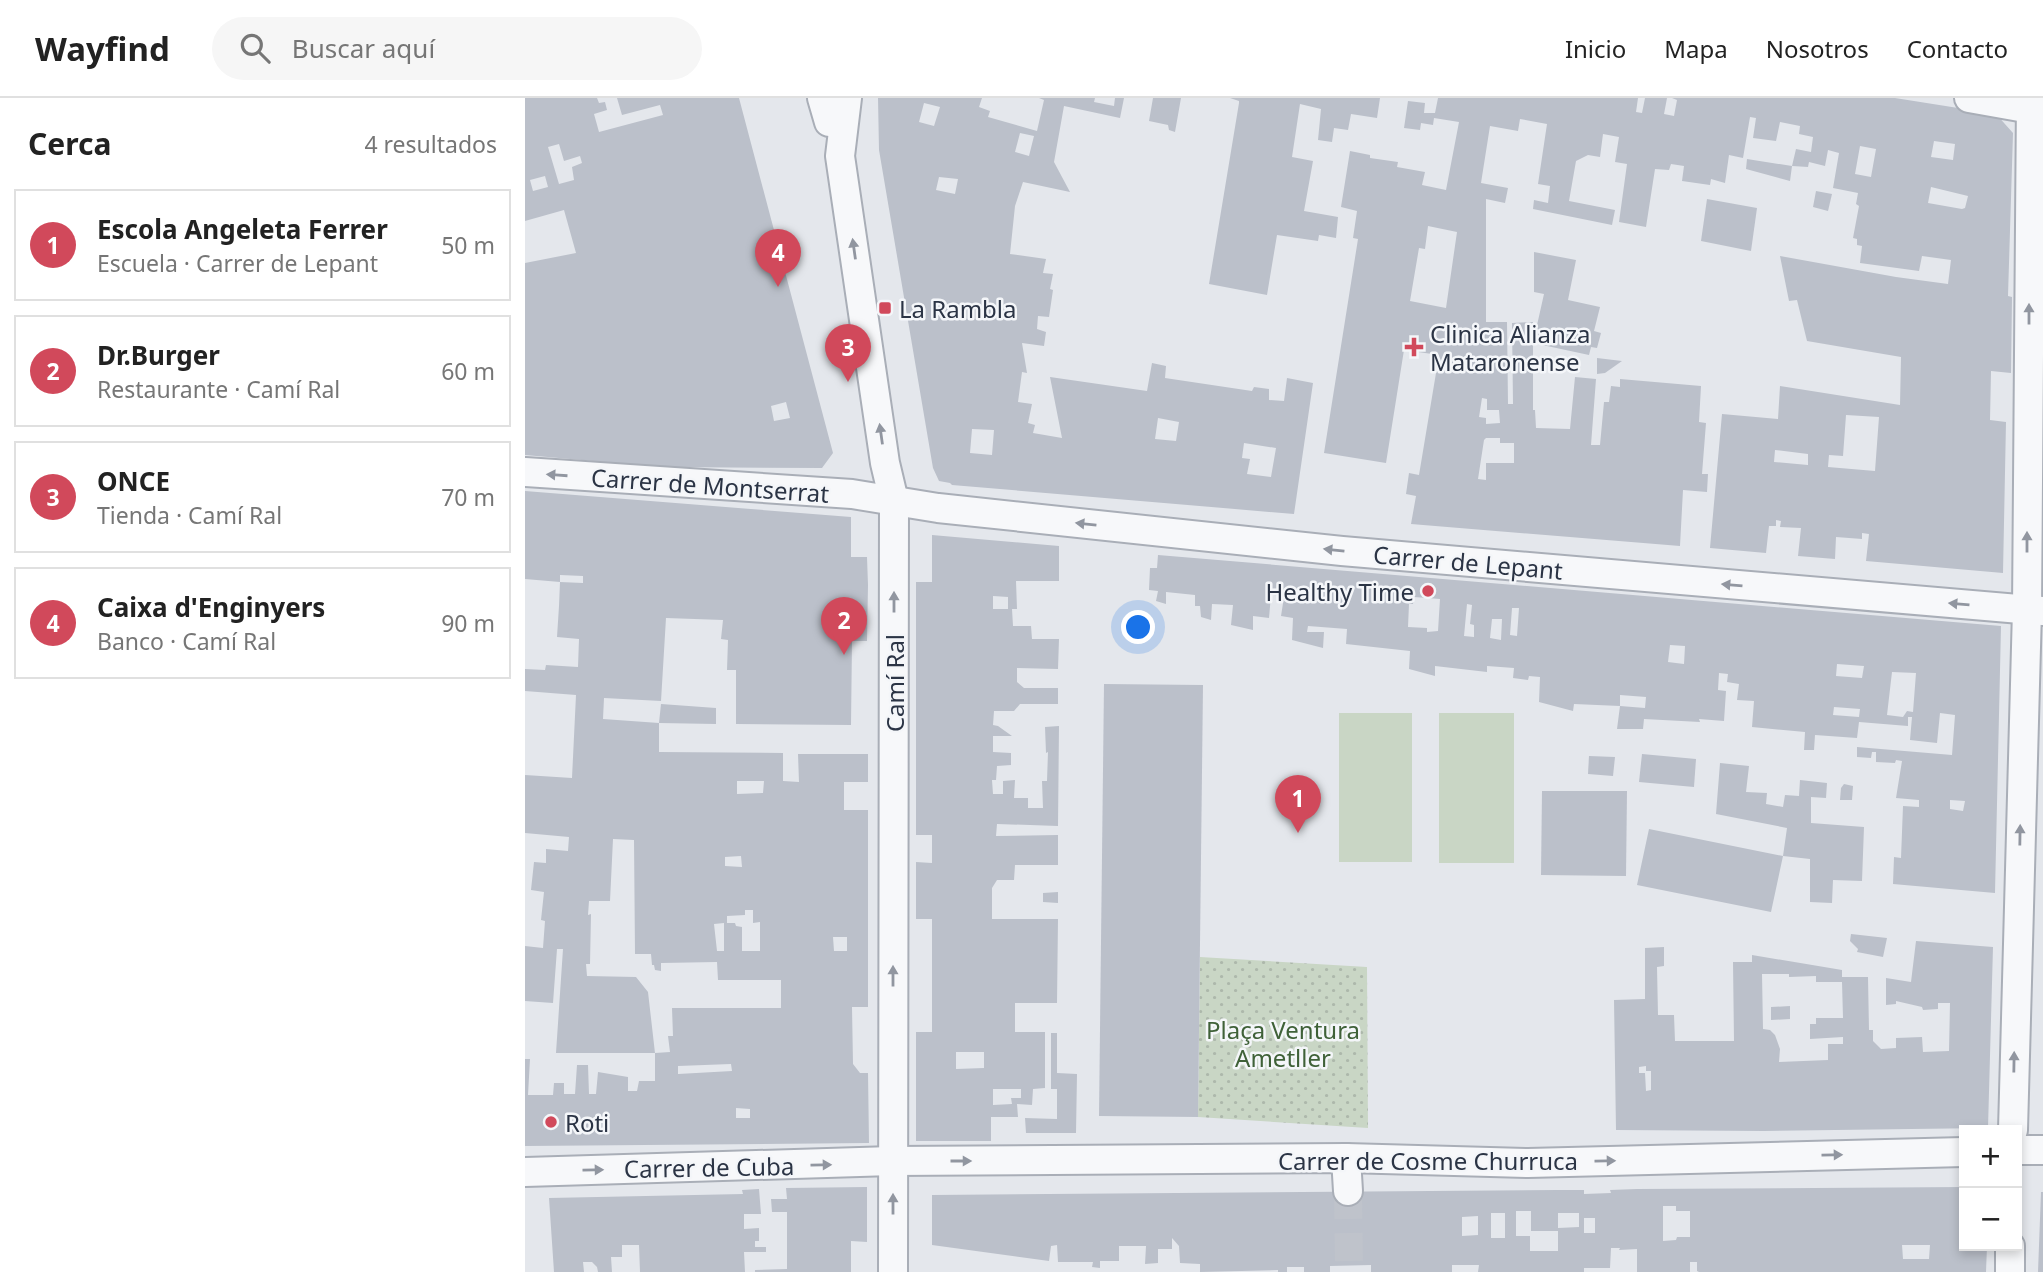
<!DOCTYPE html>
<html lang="es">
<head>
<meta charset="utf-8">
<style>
  :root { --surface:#fff; --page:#f6f6f6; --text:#222; --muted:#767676; --line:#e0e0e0; --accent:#d1495b }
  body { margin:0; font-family:"Noto Sans",sans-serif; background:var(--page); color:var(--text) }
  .controls { position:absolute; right:21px; bottom:21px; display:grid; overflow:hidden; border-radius:0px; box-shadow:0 4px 10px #0003 }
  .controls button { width:63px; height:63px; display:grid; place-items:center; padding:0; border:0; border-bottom:2px solid var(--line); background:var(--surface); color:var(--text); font:35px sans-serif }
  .you { position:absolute; left:614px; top:530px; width:24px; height:24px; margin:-18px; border:5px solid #fff; border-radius:50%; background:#1a73e8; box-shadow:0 0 0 10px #1a73e833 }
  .badge { display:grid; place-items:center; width:46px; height:46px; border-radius:50%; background:var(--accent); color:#fff; font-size:23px; font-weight:700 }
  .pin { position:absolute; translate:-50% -58px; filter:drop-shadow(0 2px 4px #0008) }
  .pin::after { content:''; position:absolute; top:37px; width:24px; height:21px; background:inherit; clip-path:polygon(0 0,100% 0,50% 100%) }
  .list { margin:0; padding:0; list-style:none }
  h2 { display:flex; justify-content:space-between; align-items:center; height:91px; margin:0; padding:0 28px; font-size:30px }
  h2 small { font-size:23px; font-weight:400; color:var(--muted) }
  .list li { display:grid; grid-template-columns:46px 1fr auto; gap:21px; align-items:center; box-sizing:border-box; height:112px; margin:0 14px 14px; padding:0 14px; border:2px solid var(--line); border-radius:0px }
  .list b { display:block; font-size:26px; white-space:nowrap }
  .list p { margin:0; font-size:23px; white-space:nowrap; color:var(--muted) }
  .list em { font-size:23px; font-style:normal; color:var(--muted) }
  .icon { flex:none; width:38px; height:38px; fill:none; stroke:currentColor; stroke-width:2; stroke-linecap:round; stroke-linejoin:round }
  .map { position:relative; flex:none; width:1518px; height:1174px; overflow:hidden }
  header { display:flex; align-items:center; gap:42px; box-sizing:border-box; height:98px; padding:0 35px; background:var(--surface); border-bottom:2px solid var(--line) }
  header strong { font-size:33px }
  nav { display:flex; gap:38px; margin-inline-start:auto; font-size:24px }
  .search { width:490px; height:63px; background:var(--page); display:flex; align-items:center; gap:18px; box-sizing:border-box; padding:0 24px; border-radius:38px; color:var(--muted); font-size:26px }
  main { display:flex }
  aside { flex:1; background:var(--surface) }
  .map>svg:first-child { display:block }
  .park { fill:url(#park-dots) }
  .pitch { fill:#c9d6c5 }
  .building { fill:#bbc0ca; fill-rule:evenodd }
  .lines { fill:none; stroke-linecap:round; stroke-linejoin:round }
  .street-tunnel { stroke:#bfc3cb; stroke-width:28; stroke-dasharray:28 14; stroke-linecap:butt }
  .street-casing { stroke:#a9aeb7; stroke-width:32 }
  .street { stroke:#f7f8fa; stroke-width:28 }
  .oneway { fill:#9196a0 }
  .poi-dot { fill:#d1495b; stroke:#f4f6f9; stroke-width:2.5 }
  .labels { text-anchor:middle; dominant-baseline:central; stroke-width:5; stroke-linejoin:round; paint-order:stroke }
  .poi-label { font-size:24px; fill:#2b3445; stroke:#f4f6f9; text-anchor:start }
  .street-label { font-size:24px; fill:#2b3445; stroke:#f4f6f9 }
  .park-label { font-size:24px; fill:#3f6138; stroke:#f4f6f9 }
</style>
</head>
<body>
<header>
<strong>Wayfind</strong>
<div class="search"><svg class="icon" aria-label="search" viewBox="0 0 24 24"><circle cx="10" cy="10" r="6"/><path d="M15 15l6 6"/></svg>Buscar aquí</div>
<nav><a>Inicio</a><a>Mapa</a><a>Nosotros</a><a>Contacto</a></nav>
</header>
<main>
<aside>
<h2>Cerca<small>4 resultados</small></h2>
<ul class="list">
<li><span class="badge">1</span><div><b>Escola Angeleta Ferrer</b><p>Escuela · Carrer de Lepant</p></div><em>50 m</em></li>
<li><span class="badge">2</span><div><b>Dr.Burger</b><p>Restaurante · Camí Ral</p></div><em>60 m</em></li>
<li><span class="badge">3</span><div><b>ONCE</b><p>Tienda · Camí Ral</p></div><em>70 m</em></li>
<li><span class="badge">4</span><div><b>Caixa d'Enginyers</b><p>Banco · Camí Ral</p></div><em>90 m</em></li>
</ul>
</aside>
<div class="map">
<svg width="1518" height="1174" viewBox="0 0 1518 1174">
  <defs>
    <pattern id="park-dots" width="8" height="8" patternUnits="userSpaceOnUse" patternTransform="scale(1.75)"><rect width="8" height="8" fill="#c9d6c5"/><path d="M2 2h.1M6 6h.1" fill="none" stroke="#adb8ab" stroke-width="1.8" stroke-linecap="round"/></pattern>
  </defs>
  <rect width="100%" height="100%" fill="#e4e7ec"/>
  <path class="park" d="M675,859l167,10 1,161 -170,-11z"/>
  <g class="pitch">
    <rect x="814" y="615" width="73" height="149"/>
    <rect x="914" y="615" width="75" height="150"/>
  </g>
  <g class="building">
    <path d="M0,0h72l2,5 6,-1 2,8 -13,4 5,18 64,-17 -3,-10 -38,10 -5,-17h122l94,355 -11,15 -161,-1 -136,-12v-192l51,-10 -12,-43 -39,11zM34,46l5,17 16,-5 2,7 -10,4 2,13 -15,4 -11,-37zM20,78l3,11 -15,4 -3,-11zM261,304l4,16 -16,3 -3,-15z"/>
    <path d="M353,0h104l-3,9 11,4 -2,6 49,14 7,-31 -5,-2h56l-1,4 20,4 1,-8h9l-4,20 -56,-12 -10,56 16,30 -47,-10 -8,24 -5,48 36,5 -3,14 10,1 -3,15 3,1 -4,27 -11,-1 -1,13 9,3 -2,14 -22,-3 5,30 -5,-1 -4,30 14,2 -4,19 7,2 -2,8 29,5 -12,-61 97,14 5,-28 14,3 -1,12 87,13 2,-4 15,2v11l15,1 3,-23 26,5 -19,131 -342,-29 -2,-2 -11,-2 -6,-13 -54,-318zM399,5l16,4 -6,19 -15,-4zM495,35l14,3 -5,20 -14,-4zM414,79l19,2 -3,15 -19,-4zM633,320l21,4 -3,19 -21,-2zM447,331l22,1 -2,25 -22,-2zM719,345l32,5 -5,29 -24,-3 3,-15 -8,-1z"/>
    <path d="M628,0h28l-6,34 -6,-2 -1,-5 -19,-4z"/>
    <path d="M705,0h150l-3,20 -26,-4 -3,16 -14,-2 -2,14 -14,-2 3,-31 -21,-5 -8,53 21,4 -9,50 34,6 -2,21 -17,-3 -1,6 -41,-6 -10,60 -58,-11 30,-181v-2z"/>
    <path d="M913,0h200l-2,14 6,1 3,-15h22l-3,16 10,2 3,-16 -5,-2h223l101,16 17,19 -5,163 4,1 -1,76 -20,-2 -1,49 16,2 -3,151 -137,-12 3,-27 -7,-1v6l-26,-2 -1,22 -37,-3 3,-28 -21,-1 1,-6 -5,-1v6h-7l-3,27 -56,-5 12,-134 56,5 2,-33 120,19 1,-48 -94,-16 -10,-41 -8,1 -9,-45 116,21 52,7 3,-24 -29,-4 -3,15 -59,-8 2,-17 -5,-1v-6l-4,-1 6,-32 -3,-2 2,-11 -25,-5 6,-35 -11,-3 -3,16 -16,-4 -1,5 -16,-1 -2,15 -44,-12 1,-10 45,7 4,-17 15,3 2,-15 -14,-3 1,-8 -20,-4 -4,19 -23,-3 3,-20 -6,-1 -7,41 -14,-3 -4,28 -14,-4 -1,6 -28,-4 2,-15 -13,-2 -2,6 -14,-1 -9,58 -27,-5 8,-58 -12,-2 4,-25 -16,-3 -3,23 -12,-2 -12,6 -7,40 46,9 -3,15 -79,-16 1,-9 14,3 2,-17 -12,-2 9,-60 -27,-5 -2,12 -28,-5 -9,57 27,5 -3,15 -19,-4v123h21l1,82h5l-1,-81 21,-1v88h2l1,18 34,1 5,-52 21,2 -5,66h9l4,-43h5l2,-16 9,1v-8l81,7 -2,36 7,1 -4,51h6l-1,18 -24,-2 -3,56 -269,-22 5,-28 -10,-2 3,-21 10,2 20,-120 -35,-5 -18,113 -62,-10 34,-214 -5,-1 4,-27 -16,-4 9,-56 20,4v3l28,4 -1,5 28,5 -3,13 24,5 13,-68 -25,-4 -1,7 -12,-2 -1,7 -16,-2 4,-27 17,2 -1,10h11zM1409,43l21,3 -2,16 -22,-3zM1335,48l16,3 -5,28 -16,-3zM1406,89l37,9 -3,12 -3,1 -34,-6zM903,128l29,6 -11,76 -36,-7 9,-53 6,1zM957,300l5,1v11h12l1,13 -14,1v-6l-7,-1zM1321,317l33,2 -4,54 -47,-4 1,-12 14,1zM961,340h14v5h14v20h-28v17l-8,-1 6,-39zM1250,352l33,4v11l-34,-3z"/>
    <path d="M1291,93l16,3 -4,17 -15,-4z"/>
    <path d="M1182,101l50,9 -6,43 -50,-10z"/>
    <path d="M1009,154l42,8 -8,40 32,7 -6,24 7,2 -4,15 -6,-1 -2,8 -56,-12 11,-49 -10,-2z"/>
    <path d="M1072,260l25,3 -17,12 -8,1z"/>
    <path d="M0,393l326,26v40h16l1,28 -1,56h-15l-1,84 -115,-1v-54h-9l1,-30 -7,-1 2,-19 -57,-2 -5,83 -57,-3 -1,21 56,4v29l124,1v28l16,1 -1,-28h70v28h-24v28h24v197h-16l1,57 7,9h8l1,70 -344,3v-87h5l-2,36h25l1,-12h10v11h11l2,-29h11l1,29h7l2,-22 30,5v14h9l2,-10h16v-28l15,-1 -2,-16h5l-1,-28h109v-28h-63l-1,-18 -56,1v8l-6,-1 -1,-5h-2l-1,-11h-16l-1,-114 -21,-1 -3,62h-21l-1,14 3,-1 -1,50h-4l1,12 49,1 12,15 7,61h-99l7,-104h-6l-4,54 -28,-2v-55l18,2 2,-27 -4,-1 3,-28 -13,-2 3,-28 12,1v-14l22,2 1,-14 -44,-4v-58l47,3 4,-83 -51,-4v-22l20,1 1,-5 32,2 1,-28 -22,-2 2,-31 1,-24 23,1v-7l-23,-1v7l-35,-3zM212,683h27l-1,12 -26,1zM216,758l1,11 -17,-1v-9zM220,812h8v13l7,-1v29h-18v-24l-6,-1 -1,-3h-8v-7l18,-1zM199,825v28h-7l-3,-27zM308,839h14v14h-13zM206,966l1,7 -54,3v-8zM211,1010l14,1v9h-14z"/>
    <path d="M407,437l127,11v35h-43l1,28h-5l1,17h18l1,13h27l-1,30 -41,-1v14l7,6h34v16h-38l-6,7h-20l-1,14 5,1 14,10h-19v16l18,1v12l-14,1 -1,14h-4l1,14h10v-13l12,-1 -1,18h14v10h15l-1,-27h5l1,-29 -2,1 -1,-26 14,-1 -1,100 -61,-2 -1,12 62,-1v30h-43l-1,15h-17l-5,8v31h66l-1,84h-42v29h30v56l-12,1 -1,16 -15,-1 1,13h-27v24h-75v-109h16v-113h-16v-57l16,1v-28h-16v-253h16zM468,498l15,1v12h-15zM431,954h28v16l-28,1zM468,991h28v9h-10l1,6 -19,1z"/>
    <path d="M633,457l843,71 -6,267 -102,-9 1,-27 7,1 2,-52 16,1v-7l-23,-2 6,-37 -6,-1 -1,3 -19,-1v-10h-4l-1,6 -14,-1v-10l95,8 3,-40 -15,-2 -3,30 -27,-3 2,-23h-4v9l-49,-4 -2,16 -42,-3 -1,15h-10l1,-18 -53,-5 2,-26 -17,-1 2,-16 -12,-2 1,-8 -9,-1 -1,17 8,1 -2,30 -25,-2 1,3 -56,-3 -1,10h-26l3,-23 25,2 1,-11 -26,-2v11l-46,-2 -1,7 -34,-9 1,-25 -11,-1 -1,4 -15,-2 1,-10 -27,-2v6l-52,-6v10l-26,-7 1,-18 -64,-7 1,-15 -39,-3 -1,6h17l-1,16 -31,-8 1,-22 -12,-2 3,-19 -13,-2 -2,23 -16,-2v14l-22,-5 2,-20 -21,-1 -1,16 -10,-3 -1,-11h-5v-11l-29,-3v12l-10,-3 2,-10 -9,-1 1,-22h7zM889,499l26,2 -2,32 -11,1v-4l-19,-1 1,-23h4zM942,506l5,1 -2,19 4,1v12l-10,-1zM987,510h7l-2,28 -7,-1zM967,521h10l-1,21 -11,-2zM1145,547l15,1 -1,18 -16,-2zM1312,566l27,2 -2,12 -26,-2zM1367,574l24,1 -3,39 -6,-1 -4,6 -16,-2zM1309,609l26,2 -1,8 -26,-2zM1425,702l15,1 -2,10 -13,-2z"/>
    <path d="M579,586l99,1 -5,432 -99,-1z"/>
    <path d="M136,606l55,4v16l-57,-1z"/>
    <path d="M1117,656l54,5 -2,28 -55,-5z"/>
    <path d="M1064,658l26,1 -2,19 -25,-2z"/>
    <path d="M1195,665l29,3 -3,26 21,1 -1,11 17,3 2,-12 14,1 1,-16 27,3 -1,15 -15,-1v26l53,4 -2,54 -29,-1 -1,23 -22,-1v-43l-27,-3 -12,56 -134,-27 12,-56 134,27 4,-28 -71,-14z"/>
    <path d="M1319,686l9,2 -1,14h-12l1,-12z"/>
    <path d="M1017,693h85l-1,85 -85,-1z"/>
    <path d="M533,794v11l-15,-1v-9z"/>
    <path d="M1326,836l36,4 -4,19 -26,-5 1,-3 -8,-8z"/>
    <path d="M1391,843l77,6 -5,181 -224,3 -148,-1 -2,-130 31,-1v-51l19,-1v19l-7,1 1,48h16l1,26h59l-1,-79h19v-7l90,15v7h26l1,53h4v11l8,8 15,-1v-10l26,-1 1,15 26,-1 1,-48h-12v6l-15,1 -1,-3 -26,-6v3l-10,1v-27l25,4zM1237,876h27v3l27,-1v6h26l1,36h-27v6h-6v15l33,-2v7h-15v16l-49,2 1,-13 -5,-14 -5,-5 -7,-1zM1121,968v5h5v19l-5,1 -1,-18h-6v-6z"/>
    <path d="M1265,908v13l-19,1v-13z"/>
    <path d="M526,935h6v40l20,1 -1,59h-50l-1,-15 32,1v-30h-6z"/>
    <path d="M342,1089v55l-16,-1v31h-96v-2l32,-1v-57h-15l-1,-13h16l-1,-11z"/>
    <path d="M1439,1089v59h23l-1,26h-287l-2,-1v-9h-7v10h-53v-23l-18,1 1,-2h-9l-1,20h-26v4h-106l1,-7h-27v7h-81v-7l-41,1v6h-26v-5h-17v5h-9v-2l-78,2v-8l-20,-1 -1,-17 -7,-8v11h-14v14l-13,1 1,-18h-27v15h-19v7l-8,-1 1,-5h-35l-1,-17 -6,1 -2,15 -117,-16v-50l626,-5h26v4l27,-1 -1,-3 27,-1zM1138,1108h13v5h14v26h-13l-1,3 -13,1zM991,1113h15v20h27v20h-28v-15h-14zM966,1115h14v25h-14zM1033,1115h21v14l-21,1zM953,1118v19l-16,1v-19zM1059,1120h11v15h-11zM1377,1147h28l-1,14h-26z"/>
    <path d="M234,1091l2,25h-17v15l15,-1v13h-4v6h11v5h-22l1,20h-105l-1,-27h-17v12h-11l1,15h-14l-1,-5 -5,-5h-9l1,10h-30l-5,-74 194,-4 -1,-4z"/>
    <path d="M1516,1094h2v80h-5z"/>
  </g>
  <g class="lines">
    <path class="street-tunnel" d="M823,1093l1,75"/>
    <defs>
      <g id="street">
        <path d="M297,0l7,24"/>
        <path d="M322,0l-7,58 45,307 9,38 -1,771"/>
        <path d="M1444,0l74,13"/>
        <path d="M0,374l327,22 86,14 404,43 701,60"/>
        <path d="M1488,1032l14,-520 4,-512"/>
        <path d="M1492,1052h26"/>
        <path d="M821,1060l2,33"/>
        <path d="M0,1074l367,-11 454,-3 182,5 436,-11"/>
        <path d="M1485,1174v-26"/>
      </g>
    </defs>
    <use href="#street" class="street-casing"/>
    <use href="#street" class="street"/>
  </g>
  <defs><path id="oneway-solid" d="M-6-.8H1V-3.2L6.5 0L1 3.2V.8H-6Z" transform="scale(1.75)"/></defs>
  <g class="oneway">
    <use href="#oneway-solid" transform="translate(329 151) rotate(-98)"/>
    <use href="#oneway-solid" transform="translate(1504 216) rotate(-90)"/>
    <use href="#oneway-solid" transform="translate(356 336) rotate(-98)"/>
    <use href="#oneway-solid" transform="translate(32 377) rotate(-176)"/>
    <use href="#oneway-solid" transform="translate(561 426) rotate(-174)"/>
    <use href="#oneway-solid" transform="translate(1502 444) rotate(-90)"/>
    <use href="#oneway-solid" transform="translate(809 452) rotate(-174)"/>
    <use href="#oneway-solid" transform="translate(1207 487) rotate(-175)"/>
    <use href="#oneway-solid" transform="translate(369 504) rotate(-90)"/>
    <use href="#oneway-solid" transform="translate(1434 506) rotate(-175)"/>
    <use href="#oneway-solid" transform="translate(1495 737) rotate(-89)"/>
    <use href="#oneway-solid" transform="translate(368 878) rotate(-90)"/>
    <use href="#oneway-solid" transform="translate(1489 964) rotate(-89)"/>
    <use href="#oneway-solid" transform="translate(1307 1057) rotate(-1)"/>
    <use href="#oneway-solid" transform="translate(436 1063)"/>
    <use href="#oneway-solid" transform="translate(1080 1063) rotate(-1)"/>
    <use href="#oneway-solid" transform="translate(296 1067) rotate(-1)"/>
    <use href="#oneway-solid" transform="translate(68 1072) rotate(-1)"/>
    <use href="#oneway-solid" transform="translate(368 1106) rotate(-90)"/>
  </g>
  <g class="poi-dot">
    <rect x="353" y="203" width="14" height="14" rx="3.5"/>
    <path d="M885.5 238.5h7v7h7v7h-7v7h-7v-7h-7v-7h7z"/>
    <circle cx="903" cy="493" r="7"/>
    <circle cx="26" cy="1024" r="7"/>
  </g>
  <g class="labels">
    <g class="poi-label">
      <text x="374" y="210">La Rambla</text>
      <text x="905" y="235">Clinica Alianza<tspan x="905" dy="28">Mataronense</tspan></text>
      <text x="889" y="493" text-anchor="end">Healthy Time</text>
      <text x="40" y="1024">Roti</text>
    </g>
    <g class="street-label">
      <text transform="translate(185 387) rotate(4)">Carrer de Montserrat</text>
      <text transform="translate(943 464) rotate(5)">Carrer de Lepant</text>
      <text transform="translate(369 585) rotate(-90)">Camí Ral</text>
      <text x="903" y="1062">Carrer de Cosme Churruca</text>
      <text transform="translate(184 1069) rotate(-1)">Carrer de Cuba</text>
    </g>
    <g class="park-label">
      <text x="758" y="931">Plaça Ventura<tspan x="758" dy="28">Ametller</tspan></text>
    </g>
  </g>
</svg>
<div class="controls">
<button>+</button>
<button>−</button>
</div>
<div class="you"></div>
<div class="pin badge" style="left:773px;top:735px">1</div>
<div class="pin badge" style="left:319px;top:557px">2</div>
<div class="pin badge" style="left:323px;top:284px">3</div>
<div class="pin badge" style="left:253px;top:189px">4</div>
</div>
</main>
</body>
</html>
